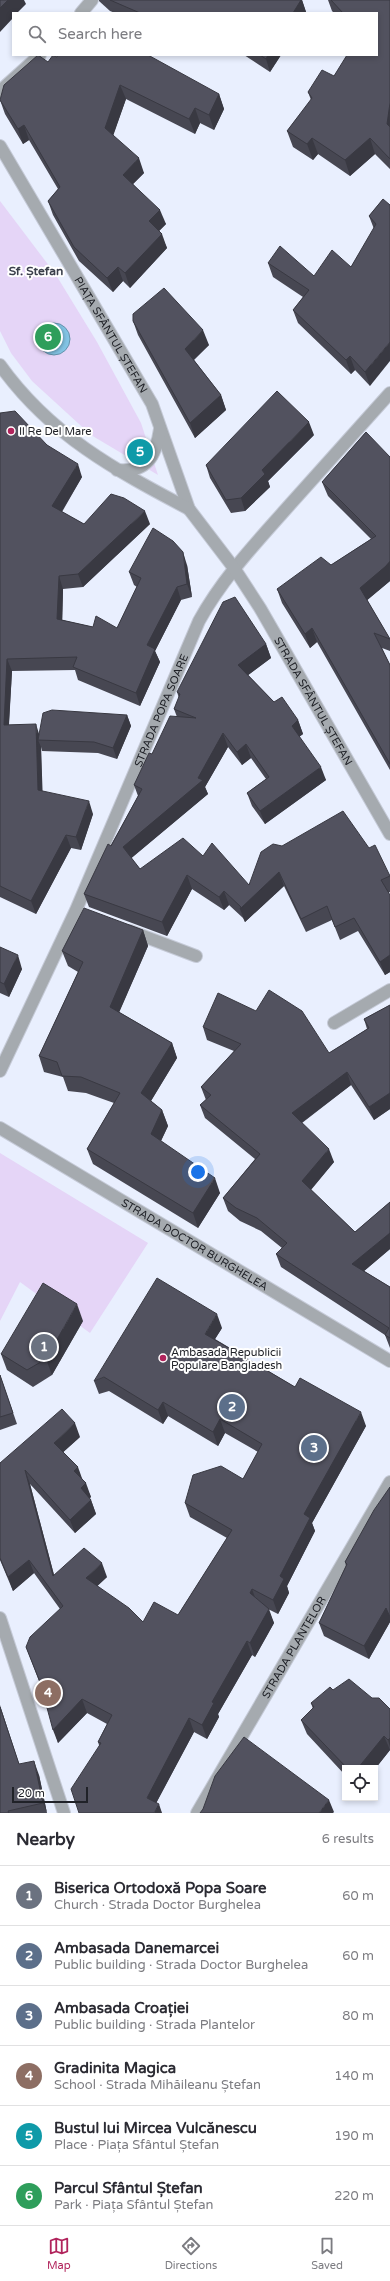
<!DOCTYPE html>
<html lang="en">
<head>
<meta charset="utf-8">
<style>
  :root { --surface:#fff; --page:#f7f7f7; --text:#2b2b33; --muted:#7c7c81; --line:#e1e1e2; --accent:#b1245c }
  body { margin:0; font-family:"Varela Round",sans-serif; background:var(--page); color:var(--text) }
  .controls { position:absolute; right:12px; bottom:12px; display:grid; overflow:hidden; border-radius:0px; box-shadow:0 2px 6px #0003 }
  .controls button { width:36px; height:36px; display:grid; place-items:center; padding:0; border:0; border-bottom:1px solid var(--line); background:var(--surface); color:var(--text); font:20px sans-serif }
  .scale { position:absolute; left:12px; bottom:10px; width:76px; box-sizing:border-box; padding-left:4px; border:2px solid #202228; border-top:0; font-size:11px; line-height:14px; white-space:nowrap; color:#202228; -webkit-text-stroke:3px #fff; paint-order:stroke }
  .you { position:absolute; left:198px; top:1172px; width:14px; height:14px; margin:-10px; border:3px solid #fff; border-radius:50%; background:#1a73e8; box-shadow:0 0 0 6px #1a73e833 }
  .badge { display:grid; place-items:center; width:26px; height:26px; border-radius:50%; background:var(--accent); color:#fff; font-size:13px; font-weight:700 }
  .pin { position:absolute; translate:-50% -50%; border:2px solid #fff; box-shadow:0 1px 4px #0006 }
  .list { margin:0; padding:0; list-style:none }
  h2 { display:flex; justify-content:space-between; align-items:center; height:52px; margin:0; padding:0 16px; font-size:17px }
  h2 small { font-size:13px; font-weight:400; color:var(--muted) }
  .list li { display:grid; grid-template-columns:26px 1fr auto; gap:12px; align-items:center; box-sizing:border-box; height:60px; padding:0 16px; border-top:1px solid var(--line) }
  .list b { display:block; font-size:15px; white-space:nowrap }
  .list p { margin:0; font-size:13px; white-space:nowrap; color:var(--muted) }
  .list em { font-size:13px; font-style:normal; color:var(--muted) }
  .icon { flex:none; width:22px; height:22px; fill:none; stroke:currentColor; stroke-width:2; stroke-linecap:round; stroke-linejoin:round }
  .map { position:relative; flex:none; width:390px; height:1813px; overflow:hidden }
  .search { position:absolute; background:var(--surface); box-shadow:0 2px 6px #0003; left:12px; right:12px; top:12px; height:44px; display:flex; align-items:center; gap:10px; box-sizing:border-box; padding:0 14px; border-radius:0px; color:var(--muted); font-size:15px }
  .sheet { height:412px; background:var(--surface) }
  nav { display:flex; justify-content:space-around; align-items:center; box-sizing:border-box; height:56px; border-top:1px solid var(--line); background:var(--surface); font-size:11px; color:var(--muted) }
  nav a { display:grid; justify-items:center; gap:2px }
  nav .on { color:var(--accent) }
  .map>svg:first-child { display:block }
  .green { fill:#e5d5f7 }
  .water { fill:#83c4e5; stroke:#6593ac }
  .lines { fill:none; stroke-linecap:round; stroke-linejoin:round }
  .minor-casing { stroke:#c5cad7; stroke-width:14 }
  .tertiary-casing { stroke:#c5cad7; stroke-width:14 }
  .minor { stroke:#a5aaaf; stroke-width:12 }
  .tertiary { stroke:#a5aaaf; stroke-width:12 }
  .wall { fill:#474752 }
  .shaded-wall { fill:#393942 }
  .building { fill:#52525f; stroke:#393942 }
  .poi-dot { fill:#b1245c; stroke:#fff; stroke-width:1.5 }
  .labels { text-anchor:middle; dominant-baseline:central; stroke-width:4; stroke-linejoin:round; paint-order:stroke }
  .street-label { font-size:11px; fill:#202228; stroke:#fff }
  .poi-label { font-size:11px; fill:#202228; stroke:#fff; text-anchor:start }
  .neighbourhood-label { font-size:12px; font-weight:bold; fill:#3a3f4b; stroke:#fff }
</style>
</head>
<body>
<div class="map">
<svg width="390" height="1813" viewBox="0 0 390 1813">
  <rect width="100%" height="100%" fill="#e9effe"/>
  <g class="green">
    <path d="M0,201l56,74 41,67 44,81 17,52 -67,-40 -59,-54 -21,-28 -11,-22z"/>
    <path d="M0,1153l148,90 -58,90 -70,-51 -20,39z"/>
  </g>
  <circle class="water" cx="54" cy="339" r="16"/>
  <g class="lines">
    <defs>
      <g id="minor">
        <path d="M81,13l11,-13"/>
        <path d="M0,91l40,-36"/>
        <path d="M130,931l66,25"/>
        <path d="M334,1023l56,-33"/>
        <path id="s1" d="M0,1071l76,-161 123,-289c23,-42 56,-77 87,-112 35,-39 69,-77 104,-116"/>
        <path id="s2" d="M0,1128l390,233"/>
        <path d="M0,1618l64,195"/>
        <path id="s3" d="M197,1813l193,-331"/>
      </g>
      <g id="tertiary">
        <path id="s4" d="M0,146l152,258 37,105 45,59 26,40 130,226"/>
        <path d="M0,365c50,70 115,105 189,144"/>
        <path d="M117,470c30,3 39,-14 43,-41"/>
      </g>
    </defs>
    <use href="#minor" class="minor-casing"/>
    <use href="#tertiary" class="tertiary-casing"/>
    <use href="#minor" class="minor"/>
    <use href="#tertiary" class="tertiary"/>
  </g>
  <g class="wall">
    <path d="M99,0h203l4,12 -1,1h-190l-5,-2 -11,-10z"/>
    <path d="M328,0h62v169l-15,-15 -25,22 -32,-22 -5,6 -20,-13 -6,-16 24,-31 -3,-8 26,-16 43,-63h-43l-2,-2z"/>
    <path d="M244,55h37l-11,17z"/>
    <path d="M57,57l162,37 5,15 -10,21 -14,-7 -5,11 -69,-35 -13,36 31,38 -11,11 33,40 -7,7 8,17 -37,40 -7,-7 -10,11 -34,-31 -26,-46 -5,-14 10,-12 -29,-49 -6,4 -18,-30 -5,-14 48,-38z"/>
    <path d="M383,199l-13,187 -15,-16 -4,4 -53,-51 -5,-13 10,-13 -30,-20 -5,-14 46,13 37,-9 23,-38 -5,-13z"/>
    <path d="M133,321l76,24 -15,15 27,35 5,15 -31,28 -57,-103z"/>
    <path d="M0,413l47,32 35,32 -20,35 22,12h66l-67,63 -20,2 -1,31 31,7 24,1 20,-41 -3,-2 -5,-13 58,-7 5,32 -11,3 -26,51 5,11 -20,44 -62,-26 -3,-10 -63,1 -3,54 30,9 88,-19 4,11 -14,33 -19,-6 -56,-2 -1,-4 1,44 51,23 -12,36 -10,-2 -35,66 -36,-17z"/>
    <path d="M366,432l24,149 -23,19 23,39v12l-8,-3 8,17v105l-73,-128 -7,6 -28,-45 -5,-14 54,-24 40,-26 -43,-43 -6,-14z"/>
    <path d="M314,435l-46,46 2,6 -25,24 -14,2 -21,-35 -4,-13z"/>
    <path d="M266,644l5,14 -23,17 26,27 24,18 5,14 -4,3 27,43 -61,44 -13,-18 -5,-13 19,-14 -15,-21 -9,7 -14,-18 -23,40 3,7 -77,64 9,11 63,-13 46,29 33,-39 87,2 21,28v16l-2,1 2,2v77l-5,3 -27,-44 -18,9 -8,-20 -26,12 -22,-46 -39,36 -2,-4 -14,-13 -5,5 -32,-21 -25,47 -78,-29 -5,-13 54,-98 -4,-11 18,-31 25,-37 -3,-8 5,-11 -2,-6z"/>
    <path d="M143,930l5,16 -29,66 53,31 5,15 -26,43 11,9 6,16 -7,15 59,52 -22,35 -105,-64 -6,-15 27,-46 -28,-10 -18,-2 -5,-14 -19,-5 -5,-16 39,-84 -10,-6 -6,-15z"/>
    <path d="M0,947l22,22 -13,28 -9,-4z"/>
    <path d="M390,1005v104l-16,11 -23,-35 -49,38 32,39 -23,28 44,42 35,-30v47l-26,22 26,16v61l-5,-13 -104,-68 -5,-13 6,-6 -21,-17 -21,-10 -12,-10 -5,-13 32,-39 -50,-41 -5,-13 6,-5 -5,-13 33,-36 -27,-11 -4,-13 126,26 38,-24 -3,-10z"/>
    <path d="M83,1321l-31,54 -19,12 -26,-17 -6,-16z"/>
    <path d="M222,1328l-7,11 80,48 71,39 -54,97 3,8 -28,55 2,7 -11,21 -10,-5 6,14 -19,34 -3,-2 -34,59 1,3 -12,22 -13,-7 -38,71 6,10 -63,-68 -1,-3 9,-18 -20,-11 -29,30 -11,-41 -21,-55 34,-38 -26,-36 -21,18 -13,-31v-97l80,-26 -17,15 20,28 8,17 -2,1 2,2 5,14 -21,19 -45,-49 24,91 53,2 -10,9 46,36 35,-7 49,-77 -37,-21 -5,-14 58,-24 15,-27 -33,-19 -7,13 -50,-30 -5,8 -54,-33 -10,3 -5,-13z"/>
    <path d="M0,1375l17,49 -17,6z"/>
    <path d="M390,1487v135l-21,37 -45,-23 -5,-13 27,-57 -1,-4z"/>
    <path d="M333,1690l39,8 18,11v42v-1l-15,19v-1h-30v7l-38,-41 -6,-14 12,-11 -2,-6z"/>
    <path d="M0,1705l19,59 20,11 8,38h-47z"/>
  </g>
  <g class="shaded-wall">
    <path d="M8,0h16l2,4 -9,9h-4v5l-13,14v-24z"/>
    <path d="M301,0h1l4,12 -1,1h-12z"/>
    <path d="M268,55h13l-11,17 -4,-13z"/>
    <path d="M120,85l6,14 -15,43 -6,-14z"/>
    <path d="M219,94l5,15 -10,21 -5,-15z"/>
    <path d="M390,103v30l-3,-9z"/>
    <path d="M195,108l5,15 -5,11 -6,-15z"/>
    <path d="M24,125l5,15 -6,4 -5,-15z"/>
    <path d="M312,138l6,16 -5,6 -6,-16z"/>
    <path d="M370,138l5,16 -25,22 -5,-16z"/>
    <path d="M139,158l5,15 -16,16 -5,-14z"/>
    <path d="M160,210l6,14 -12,12 -5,-15z"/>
    <path d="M162,234l5,14 -37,40 -5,-15z"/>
    <path d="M118,267l5,14 -10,11 -6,-14z"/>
    <path d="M203,330l6,15 -19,18 -5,-14z"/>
    <path d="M390,342v19l-20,25 -5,-14z"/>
    <path d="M350,356l5,14 -4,4 -5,-14z"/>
    <path d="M221,395l5,15 -31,28 -5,-15z"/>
    <path d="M309,422l5,13 -46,46 2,6 -25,24 -4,-13 21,-28z"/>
    <path d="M78,464l4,13 -25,42 -5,-13z"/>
    <path d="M145,511l5,13 -67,63 -5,-13z"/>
    <path d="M183,552l4,13 5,32 -5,-13z"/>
    <path d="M390,561v20l-25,21 -5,-14z"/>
    <path d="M59,576l4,13 -1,43 -5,-13z"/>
    <path d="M177,587l4,13 -26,51 5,11 -20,44 -4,-13 11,-48z"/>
    <path d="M312,628l5,14 -7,6 -5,-14z"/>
    <path d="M266,644l5,14 -28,21 -5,-14z"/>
    <path d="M7,659l5,12 -4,67 -4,-13z"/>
    <path d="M127,715l4,11 -14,33 -4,-11z"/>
    <path d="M298,720l5,14 -7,5 -4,-13z"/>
    <path d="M36,724l4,13 -2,3 3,7 2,56 -5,-13z"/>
    <path d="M223,733l5,14 -23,40 3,7 -80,67 -5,-14 75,-69z"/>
    <path d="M246,744l5,14 -9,7 -5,-13z"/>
    <path d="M321,767l5,13 -61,44 -5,-13z"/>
    <path d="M89,801l4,13 -12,36 -5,-13z"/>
    <path d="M66,835l5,13 -35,66 -5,-13z"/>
    <path d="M279,872l5,14 -39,36 -5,-13z"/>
    <path d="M187,875l5,14 -25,47 -5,-14z"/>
    <path d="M224,891l5,14 -5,5 -5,-13z"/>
    <path d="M143,930l5,16 -33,76 -5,-15z"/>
    <path d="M18,955l4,14 -13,28 -5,-13z"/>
    <path d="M390,955v17l-5,3 -5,-13z"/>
    <path d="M172,1043l5,15 -31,51 -5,-16z"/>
    <path d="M347,1072l4,13 -54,41 -5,-13z"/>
    <path d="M390,1093v16l-16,11 -5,-13z"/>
    <path d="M162,1110l6,16 -11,23 -6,-15z"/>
    <path d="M329,1149l5,13 -27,32 -5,-13z"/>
    <path d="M215,1178l5,15 -22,35 -5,-15z"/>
    <path d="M390,1233v16l-33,28 -5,-13z"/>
    <path d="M77,1304l6,17 -31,54 -6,-16z"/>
    <path d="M217,1314l5,14 -12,19 -5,-13z"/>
    <path d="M163,1402l5,14 -5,8 -5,-14z"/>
    <path d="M361,1412l5,14 -54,97 3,8 -28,55 2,7 -11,21 -5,-14 7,-24 24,-62z"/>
    <path d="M220,1419l5,14 -7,13 -5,-14z"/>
    <path d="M75,1423l5,14 -21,19 -5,-13z"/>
    <path d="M78,1467l5,14 -9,-10z"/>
    <path d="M25,1470l5,14 28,106 -5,-14z"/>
    <path d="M86,1483l5,14 -5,5 -5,-14z"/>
    <path d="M91,1500l5,14 -21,19 -5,-13z"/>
    <path d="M29,1560l5,13 -21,18 -5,-14z"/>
    <path d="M102,1563l5,14 -16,15 -5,-14z"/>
    <path d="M252,1589l5,14 -7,-10z"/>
    <path d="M386,1608l4,9v5l-21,37 -5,-13z"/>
    <path d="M269,1609l5,14 -19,34 -5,-14z"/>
    <path d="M247,1641l5,14 -34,59 1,3 -12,22 -5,-14 10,-23z"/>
    <path d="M82,1699l5,14 -29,30 -5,-13z"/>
    <path d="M189,1718l5,14 -42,79 -5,-13z"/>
    <path d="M384,1736l6,14 -15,19v-1h-17z"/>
    <path d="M390,1738v9l-2,-7z"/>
    <path d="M34,1761l5,14 8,38 -4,-10z"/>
    <path d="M329,1800l5,12 -1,1h-14z"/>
    <path d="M159,1804l3,9h-8z"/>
  </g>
  <g class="building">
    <path d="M0,0h8l-8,8z"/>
    <path d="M110,0h191l-8,13h-153z"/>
    <path d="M331,0h59v103l-3,21 3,3v32l-20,-21 -25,22 -33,-22 -5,6 -20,-13 25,-33 -4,-6 14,-22 12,6 13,-21h30v-42h-34z"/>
    <path d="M38,55l10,7 5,-7 4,2 1,-2h90l71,39 -10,21 -14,-7 -6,11 -69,-34 -15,43 34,30 -16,17 37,35 -11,11 13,13 -37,39 -7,-6 -11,11 -33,-31 -26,-46 12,-14 -36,-62 -6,4 -18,-29 4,-15z"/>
    <path d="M260,55h8l-2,4z"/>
    <path d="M383,199l7,6v137l-25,30 -15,-16 -4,4 -53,-50 16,-20 -41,-27 12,-17 34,30 18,-26 19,17 25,-43 -7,-8z"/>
    <path d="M164,288l39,42 -18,19 36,46 -31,28 -57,-102v-7z"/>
    <path d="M277,391l32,31 -47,48 3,4 -24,24 -15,2 -20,-35z"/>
    <path d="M15,411l32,34 31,19 -26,42 32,18 27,-30 13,4 21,13 -67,63 -19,2 -2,43 36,8 3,-11 21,12 24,-50 -12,-6 24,-44 20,13 10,11 4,32 -10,3 -30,58 8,4 -19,44 -63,-26 4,-10 -70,2 -3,66 32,-1 2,66 51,11 -13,36 -10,-2 -35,66 -31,-15v-473z"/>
    <path d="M366,432l24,25v104l-4,5 -26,22 30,51 -16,-6 16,32v99l-78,-136 -7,6 -28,-45 44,-32 10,8 45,-29 -54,-54z"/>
    <path d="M235,597l31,47 -28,21 36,37 8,-5 16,23 -6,6 29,41 -61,44 -13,-18 22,-16 -23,-33 -9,8 -14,-19 -25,45 5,2 -80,67 17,22 43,-31 20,18 9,-13 37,42 12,-33 12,-8 9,2 61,-35 26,37 6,-3 15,31 -9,4 9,15v60l-10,7 -26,-44 -19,9 -8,-21 -26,13 -22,-47 -39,37 1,-2 -17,-16 -5,6 -32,-22 -25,47 -78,-28 24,-50 3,2 31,-57 -8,-4 15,-32 3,1 18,-38 26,2 -22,-9 6,-15 -3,-2 46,-90z"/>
    <path d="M52,710l75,5 -14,33 -19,-6 -56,-2 5,-27z"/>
    <path d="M84,908l59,22 -33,77 62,36 -31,50 21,17 -11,24 64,44 -22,35 -106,-64 33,-56 -39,-16 -19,-1 -5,-14 -18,-6 44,-94 -21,-11z"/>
    <path d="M0,947l18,8 -14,29 -4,-2z"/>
    <path d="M269,990l33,21 27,42 40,-25 -5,-9 26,-14v88l-21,14 -22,-35 -55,41 37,36 -27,32 53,51 35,-30v31l-38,31 38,23v51l-5,-3 4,-7 -113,-74 11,-11 -30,-25 -21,-10 -13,-10 37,-44 -60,-49 11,-10 -10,-8 40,-43 -38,-17 15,-34 38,18z"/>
    <path d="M157,1278l60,36 -12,20 90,53 5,-9 61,34 -57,102 6,4 -30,58 4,3 -11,21 -21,-11 -2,4 19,16 -19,34 -3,-2 -35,61 2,1 -12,22 -13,-7 -42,80 12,6 -5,9h-75l-8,-24 30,-46 -3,-1 14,-27 -30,-16 -29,31 -7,-26 2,-2 -22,-55 4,-10 33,-31 -34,-46 -21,17 -8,-19v-95l62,-54 13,14 -21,20 24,24 -4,4 12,12 -5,5 10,12 -21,20 -45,-50 28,106 31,-28 18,15 -16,15 43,30 14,14 11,-20 24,13 54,-85 -47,-27 8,-28 28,-9 22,13 19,-35 -42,-25 -7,13 -50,-30 -5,8 -54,-33 -10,4z"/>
    <path d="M43,1283l34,21 -31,55 -19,11 -26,-16z"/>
    <path d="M0,1375l13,38 -13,4z"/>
    <path d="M390,1487v130l-4,-9 -22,38 -45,-23 28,-59 -2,-2 29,-52z"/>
    <path d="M349,1679l23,19h7l11,11v29l-2,2 -4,-4 -26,32h-11l-46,-48 13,-13 -3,-4 19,-16 3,3z"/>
    <path d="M0,1707l19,57 15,-3 9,42 -35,8 1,2h-9z"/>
    <path d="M244,1737l85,63 -10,13h-119l3,-4 12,-33z"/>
  </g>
  <g class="poi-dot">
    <circle cx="11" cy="431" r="4"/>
    <circle cx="163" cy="1358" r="4"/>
  </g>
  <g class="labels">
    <g class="street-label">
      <text stroke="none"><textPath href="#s4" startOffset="219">PIAȚA SFÂNTUL ȘTEFAN</textPath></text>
      <text stroke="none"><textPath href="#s4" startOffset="640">STRADA SFÂNTUL ȘTEFAN</textPath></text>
      <text stroke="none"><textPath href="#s1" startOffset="395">STRADA POPA SOARE</textPath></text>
      <text stroke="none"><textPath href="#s2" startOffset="227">STRADA DOCTOR BURGHELEA</textPath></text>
      <text stroke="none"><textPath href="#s3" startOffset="192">STRADA PLANTELOR</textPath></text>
    </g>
    <g class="poi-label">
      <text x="19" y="431">Il Re Del Mare</text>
      <text x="171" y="1352">Ambasada Republicii<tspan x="171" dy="13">Populare Bangladesh</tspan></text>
    </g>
    <g class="neighbourhood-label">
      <text x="36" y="271">Sf. Ștefan</text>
    </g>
  </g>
</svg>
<div class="controls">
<button><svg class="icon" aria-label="locate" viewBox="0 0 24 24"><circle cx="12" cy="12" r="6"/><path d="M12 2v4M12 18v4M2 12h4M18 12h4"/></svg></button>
</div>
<div class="scale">20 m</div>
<div class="you"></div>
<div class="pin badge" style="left:44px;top:1347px;background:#6b7280">1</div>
<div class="pin badge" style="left:232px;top:1407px;background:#5c6f8a">2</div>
<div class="pin badge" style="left:314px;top:1448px;background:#5c6f8a">3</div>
<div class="pin badge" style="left:48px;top:1693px;background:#8d6e63">4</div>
<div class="pin badge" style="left:140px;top:452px;background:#0f9aa8">5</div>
<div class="pin badge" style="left:48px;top:337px;background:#2e9e5b">6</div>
<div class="search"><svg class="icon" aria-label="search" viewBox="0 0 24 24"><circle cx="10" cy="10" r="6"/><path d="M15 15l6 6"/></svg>Search here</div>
</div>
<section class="sheet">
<h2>Nearby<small>6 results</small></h2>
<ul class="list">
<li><span class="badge" style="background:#6b7280">1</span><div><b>Biserica Ortodoxă Popa Soare</b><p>Church · Strada Doctor Burghelea</p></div><em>60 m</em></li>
<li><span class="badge" style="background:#5c6f8a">2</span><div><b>Ambasada Danemarcei</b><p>Public building · Strada Doctor Burghelea</p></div><em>60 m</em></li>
<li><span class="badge" style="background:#5c6f8a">3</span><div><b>Ambasada Croației</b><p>Public building · Strada Plantelor</p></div><em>80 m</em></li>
<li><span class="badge" style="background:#8d6e63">4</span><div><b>Gradinita Magica</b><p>School · Strada Mihăileanu Ștefan</p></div><em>140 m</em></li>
<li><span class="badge" style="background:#0f9aa8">5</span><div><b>Bustul lui Mircea Vulcănescu</b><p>Place · Piața Sfântul Ștefan</p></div><em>190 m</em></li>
<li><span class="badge" style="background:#2e9e5b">6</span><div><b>Parcul Sfântul Ștefan</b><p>Park · Piața Sfântul Ștefan</p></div><em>220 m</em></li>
</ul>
</section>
<nav>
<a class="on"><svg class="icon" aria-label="map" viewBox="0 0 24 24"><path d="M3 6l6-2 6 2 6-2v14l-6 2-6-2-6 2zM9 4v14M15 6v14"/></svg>Map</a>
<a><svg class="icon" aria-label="directions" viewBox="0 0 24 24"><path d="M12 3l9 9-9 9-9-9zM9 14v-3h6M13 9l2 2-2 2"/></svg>Directions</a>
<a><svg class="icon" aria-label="saved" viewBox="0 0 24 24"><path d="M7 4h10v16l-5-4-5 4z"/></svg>Saved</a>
</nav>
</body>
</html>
